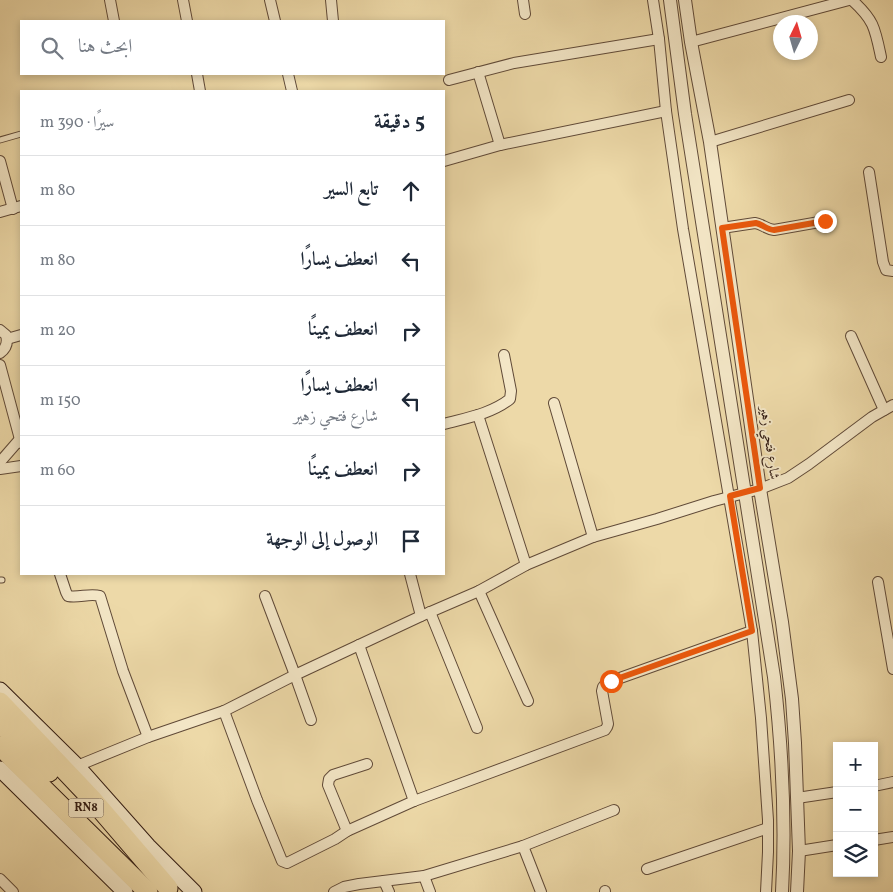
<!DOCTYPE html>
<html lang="ar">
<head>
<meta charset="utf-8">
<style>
  :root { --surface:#fff; --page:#f6f6f7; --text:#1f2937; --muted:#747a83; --line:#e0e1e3 }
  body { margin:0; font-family:Vollkorn,Amiri,serif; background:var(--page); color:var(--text); direction:rtl }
  .controls { position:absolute; right:15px; bottom:15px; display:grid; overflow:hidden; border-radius:0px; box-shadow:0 2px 8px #0003 }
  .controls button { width:45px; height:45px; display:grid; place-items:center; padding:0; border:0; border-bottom:1px solid var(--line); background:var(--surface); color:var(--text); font:25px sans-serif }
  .compass { position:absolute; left:773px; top:15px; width:45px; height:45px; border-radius:50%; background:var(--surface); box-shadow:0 2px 8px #0003; rotate:5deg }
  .stop { position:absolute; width:15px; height:15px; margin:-11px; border:4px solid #ea580c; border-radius:50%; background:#fff }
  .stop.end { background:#ea580c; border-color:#fff; box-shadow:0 1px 5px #0008 }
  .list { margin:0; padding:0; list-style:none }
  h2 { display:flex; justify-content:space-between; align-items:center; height:65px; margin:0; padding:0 20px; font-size:21px }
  h2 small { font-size:16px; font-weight:400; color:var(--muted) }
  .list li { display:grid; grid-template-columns:32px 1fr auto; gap:15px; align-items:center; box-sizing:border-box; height:70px; padding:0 20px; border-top:1px solid var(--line) }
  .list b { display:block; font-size:19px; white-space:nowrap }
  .list p { margin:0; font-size:16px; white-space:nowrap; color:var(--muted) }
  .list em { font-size:16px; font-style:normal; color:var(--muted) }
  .icon { flex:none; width:28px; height:28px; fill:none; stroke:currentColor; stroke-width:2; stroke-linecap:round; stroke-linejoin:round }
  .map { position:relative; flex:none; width:893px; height:892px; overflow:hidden; direction:ltr }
  .search { position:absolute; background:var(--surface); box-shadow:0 2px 8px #0003; left:20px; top:20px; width:425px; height:55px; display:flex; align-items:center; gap:12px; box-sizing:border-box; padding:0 18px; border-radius:0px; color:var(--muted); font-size:19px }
  .panel { position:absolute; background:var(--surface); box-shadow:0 2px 8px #0003; left:20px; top:90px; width:425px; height:485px; border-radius:0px; direction:rtl }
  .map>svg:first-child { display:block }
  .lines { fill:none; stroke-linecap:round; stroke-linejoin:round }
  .service-casing { stroke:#604a38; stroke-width:7 }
  .minor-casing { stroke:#604a38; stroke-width:12 }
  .tertiary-casing { stroke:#604a38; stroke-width:14 }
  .secondary-casing { stroke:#311b12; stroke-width:17 }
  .motorway-casing { stroke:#311b12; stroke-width:21 }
  .service { stroke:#f3e6c6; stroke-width:5 }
  .minor { stroke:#f3e6c6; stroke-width:10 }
  .tertiary { stroke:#f3e6c6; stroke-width:12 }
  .secondary { stroke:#f3e6c6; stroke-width:15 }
  .motorway { stroke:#edd9a8; stroke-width:19 }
  .route { stroke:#ea580c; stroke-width:6 }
  .labels { text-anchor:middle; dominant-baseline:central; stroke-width:4; stroke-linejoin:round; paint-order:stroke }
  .shield { fill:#f3e6c6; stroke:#6b5848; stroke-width:1 }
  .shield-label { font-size:12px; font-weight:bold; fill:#311b12 }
  .street-label { font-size:14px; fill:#311b12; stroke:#f3e6c6 }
</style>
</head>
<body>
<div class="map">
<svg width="893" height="892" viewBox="0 0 893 892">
  <rect width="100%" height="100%" fill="#edd9a8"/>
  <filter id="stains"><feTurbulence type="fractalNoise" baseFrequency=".004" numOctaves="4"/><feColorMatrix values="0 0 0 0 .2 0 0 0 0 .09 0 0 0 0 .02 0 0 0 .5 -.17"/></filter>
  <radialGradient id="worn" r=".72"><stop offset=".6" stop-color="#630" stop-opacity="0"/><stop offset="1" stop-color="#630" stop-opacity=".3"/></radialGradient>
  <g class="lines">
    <defs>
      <g id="service">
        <path d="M0,140l21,-6"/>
        <path d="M0,580h2"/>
      </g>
      <g id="minor">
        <path d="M110,0l4,21"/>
        <path d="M183,0l4,21"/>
        <path d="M270,0l5,21"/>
        <path d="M331,0l2,21"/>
        <path d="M523,0l2,14"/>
        <path d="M653,0l6,39 7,72 17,118 69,402 9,87 7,102v32l-2,40"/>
        <path d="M852,0c22,20 23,28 29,57"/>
        <path d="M691,42l158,-42"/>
        <path d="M478,72l22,73"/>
        <path d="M197,74l3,17"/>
        <path d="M288,74l4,17"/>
        <path d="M449,80l65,-17 145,-24"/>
        <path d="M710,142l139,-42"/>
        <path d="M0,161l13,48"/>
        <path d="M444,161l56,-16 166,-34"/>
        <path d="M869,172l14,90 3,8 7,1"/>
        <path d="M0,212l21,-6"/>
        <path d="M722,228l33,-5c7,1 11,6 19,7l51,-9"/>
        <path d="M0,330l6,5c2,7 1,13 -6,18"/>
        <path d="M851,336l33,74"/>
        <path d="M7,339l14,-4"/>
        <path d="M0,365l21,78"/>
        <path d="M554,403l39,134"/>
        <path d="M478,415l48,150"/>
        <path d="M444,424c22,-6 47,-10 66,-25l1,-8 -7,-36"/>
        <path d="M0,462l20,-23"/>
        <path d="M0,469l21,-3"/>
        <path d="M60,574l6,18 2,4c11,2 22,-3 32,0l23,75 25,66"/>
        <path d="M410,574l11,42"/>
        <path d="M878,582l15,87"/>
        <path d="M479,591l49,110"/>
        <path d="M265,596l30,79 16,45"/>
        <path d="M430,612l47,116"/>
        <path d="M359,645l55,156"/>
        <path d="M224,711l33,89 25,61 5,2 48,-24 12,-8 67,-30 191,-71 2,-3 1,-3 -6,-33 1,-4 3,-4 146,-52"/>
        <path d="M77,766l71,-29 76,-26 71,-36 126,-59 58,-25 47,-26 67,-28 64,-18 57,-18 46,-12 28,-11 21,-14 63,-47 21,-12"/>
        <path d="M874,786l19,-4"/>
        <path d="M797,798l40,-6"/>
        <path d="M347,831l-19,-46 1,-6 4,-4 34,-11"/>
        <path d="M874,840l19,-3"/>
        <path d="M523,846l18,46"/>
        <path d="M799,851l38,-6"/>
        <path d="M647,869l121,-41"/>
        <path d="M424,876l6,16"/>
        <path d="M0,879l13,13"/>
        <path d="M384,881l5,11"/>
        <path d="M605,891v1"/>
        <path d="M334,892l10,-5 15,-3 65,-8 99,-30 91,-36"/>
      </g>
      <g id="tertiary">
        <path d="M670,0l15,114 89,563c8,71 12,143 8,215"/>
        <path d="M685,0l6,42 19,100 50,347 22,133 10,77 3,44 4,108 -2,41"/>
      </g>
      <g id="secondary">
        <path d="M0,690l77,76 71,80 46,46"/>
        <path d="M0,769l125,123"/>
      </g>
      <g id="motorway">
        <path d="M0,702l91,96 77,90"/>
        <path d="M0,723l49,49"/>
        <path d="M0,746l148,146"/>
      </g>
    </defs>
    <use href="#service" class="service-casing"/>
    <use href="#minor" class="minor-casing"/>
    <use href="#tertiary" class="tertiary-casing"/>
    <use href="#secondary" class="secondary-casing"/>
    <use href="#motorway" class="motorway-casing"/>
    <use href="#service" class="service"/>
    <use href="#minor" class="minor"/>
    <use href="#tertiary" class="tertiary"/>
    <use href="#secondary" class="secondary"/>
    <use href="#motorway" class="motorway"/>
  </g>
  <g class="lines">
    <path class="route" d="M611,681l141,-50 -22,-135 30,-8 -38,-260 34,-5c6,1 11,7 18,7l51,-9"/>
  </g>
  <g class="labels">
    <rect class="shield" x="68.5" y="798.5" width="35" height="19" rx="4"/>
    <g class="shield-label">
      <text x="86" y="808">RN8</text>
    </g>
    <g class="street-label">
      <text transform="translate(769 443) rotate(82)">شارع فتحي زهير</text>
    </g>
  </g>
  <rect width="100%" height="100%" filter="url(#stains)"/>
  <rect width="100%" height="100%" fill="url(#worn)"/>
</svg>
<div class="controls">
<button>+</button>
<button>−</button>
<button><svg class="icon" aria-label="layers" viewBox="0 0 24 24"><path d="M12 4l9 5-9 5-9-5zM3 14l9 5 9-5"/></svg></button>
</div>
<svg class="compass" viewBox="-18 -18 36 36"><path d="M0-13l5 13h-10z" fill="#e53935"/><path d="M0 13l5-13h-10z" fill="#747a83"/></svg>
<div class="stop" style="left:611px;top:681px"></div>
<div class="stop end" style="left:825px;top:221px"></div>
<div class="search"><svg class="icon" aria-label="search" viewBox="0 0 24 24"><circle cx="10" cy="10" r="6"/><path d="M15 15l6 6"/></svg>ابحث هنا</div>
<section class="panel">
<h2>5 دقيقة<small>سيرًا · 390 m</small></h2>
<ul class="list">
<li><svg class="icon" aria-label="ahead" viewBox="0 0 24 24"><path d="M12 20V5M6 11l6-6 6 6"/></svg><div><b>تابع السير</b></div><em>80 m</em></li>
<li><svg class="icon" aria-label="left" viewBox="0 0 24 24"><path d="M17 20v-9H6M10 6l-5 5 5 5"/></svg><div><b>انعطف يسارًا</b></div><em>80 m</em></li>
<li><svg class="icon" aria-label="right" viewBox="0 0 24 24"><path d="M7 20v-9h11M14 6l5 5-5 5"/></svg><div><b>انعطف يمينًا</b></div><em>20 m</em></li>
<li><svg class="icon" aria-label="left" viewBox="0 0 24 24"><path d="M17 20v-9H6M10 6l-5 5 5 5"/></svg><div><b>انعطف يسارًا</b><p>شارع فتحي زهير</p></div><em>150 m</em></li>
<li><svg class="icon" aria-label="right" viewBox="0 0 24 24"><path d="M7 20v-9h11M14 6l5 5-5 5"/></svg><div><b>انعطف يمينًا</b></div><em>60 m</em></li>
<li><svg class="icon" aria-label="arrive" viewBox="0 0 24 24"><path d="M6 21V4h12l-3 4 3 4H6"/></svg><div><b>الوصول إلى الوجهة</b></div></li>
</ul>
</section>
</div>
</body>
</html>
